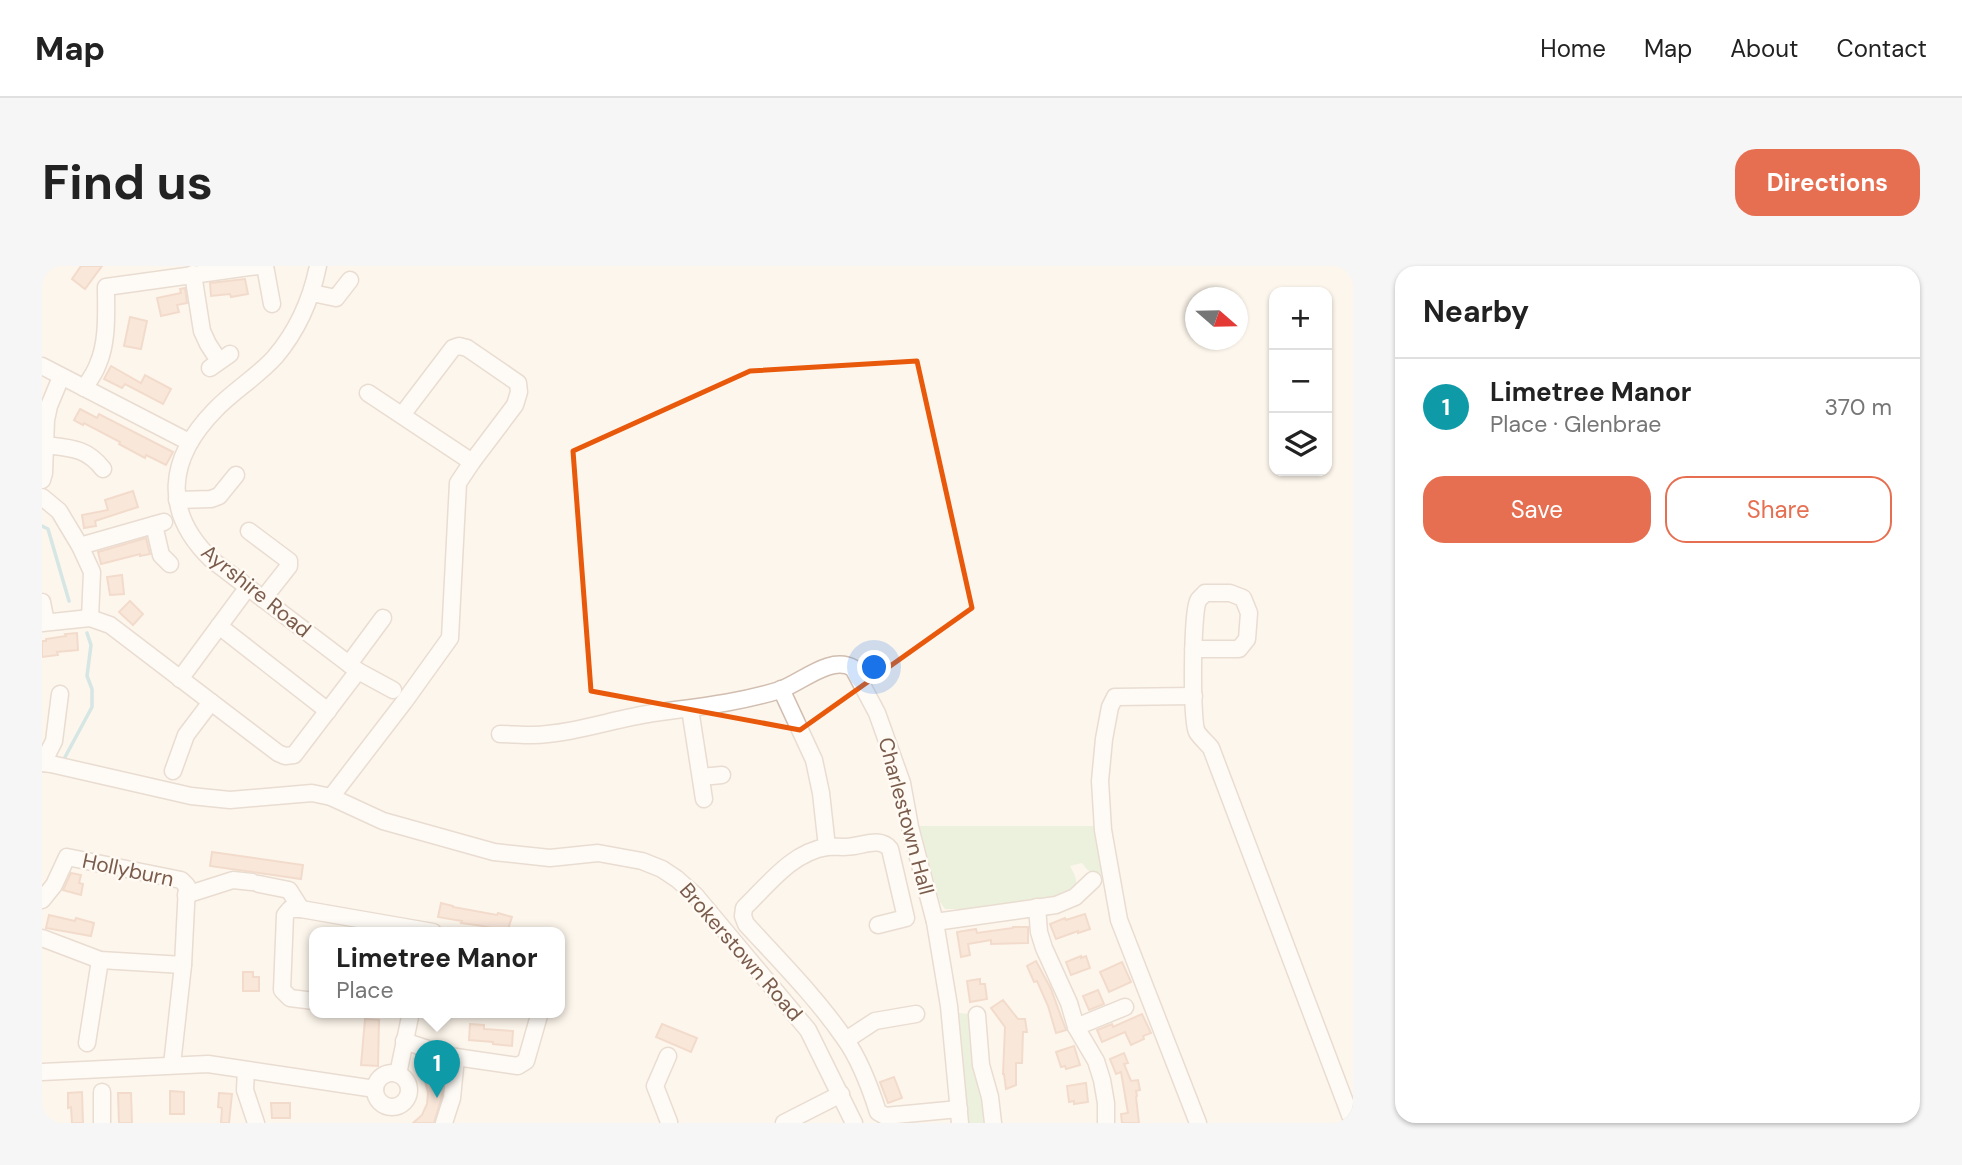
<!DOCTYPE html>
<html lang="en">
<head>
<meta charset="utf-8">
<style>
  :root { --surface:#fff; --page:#f6f6f6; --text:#222; --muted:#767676; --line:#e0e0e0; --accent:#e76f51 }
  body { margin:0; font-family:"DM Sans",sans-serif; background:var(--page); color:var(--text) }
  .controls { position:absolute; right:21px; top:21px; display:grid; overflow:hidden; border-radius:14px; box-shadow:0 2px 5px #0004 }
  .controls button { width:63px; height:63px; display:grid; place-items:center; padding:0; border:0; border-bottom:2px solid var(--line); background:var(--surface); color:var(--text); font:35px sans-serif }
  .compass { position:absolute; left:1143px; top:21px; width:63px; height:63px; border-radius:50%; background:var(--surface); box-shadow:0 2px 5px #0004; rotate:110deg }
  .you { position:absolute; left:833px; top:402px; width:24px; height:24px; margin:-18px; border:5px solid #fff; border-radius:50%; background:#1a73e8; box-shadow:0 0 0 10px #1a73e833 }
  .badge { display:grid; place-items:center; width:46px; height:46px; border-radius:50%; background:var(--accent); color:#fff; font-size:23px; font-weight:700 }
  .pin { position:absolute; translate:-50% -58px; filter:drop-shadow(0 2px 4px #0008) }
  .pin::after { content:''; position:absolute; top:37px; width:24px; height:21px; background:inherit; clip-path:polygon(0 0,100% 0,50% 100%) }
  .popup { position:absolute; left:267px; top:661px; width:256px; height:91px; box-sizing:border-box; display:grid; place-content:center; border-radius:14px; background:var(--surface); filter:drop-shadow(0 2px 5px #0005); font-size:23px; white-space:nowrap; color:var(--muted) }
  .popup b { font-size:26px; color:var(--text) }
  .popup::after { content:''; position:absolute; left:50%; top:100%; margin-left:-14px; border:14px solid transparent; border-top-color:var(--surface) }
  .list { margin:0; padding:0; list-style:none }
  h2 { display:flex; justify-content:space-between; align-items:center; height:91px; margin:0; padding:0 28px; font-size:30px }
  h2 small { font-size:23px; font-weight:400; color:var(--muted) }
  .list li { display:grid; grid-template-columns:46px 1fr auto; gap:21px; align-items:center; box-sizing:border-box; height:98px; padding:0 28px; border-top:2px solid var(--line) }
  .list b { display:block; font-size:26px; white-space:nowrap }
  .list p { margin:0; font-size:23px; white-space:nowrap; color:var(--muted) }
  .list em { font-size:23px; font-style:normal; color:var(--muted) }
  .actions { display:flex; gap:14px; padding:21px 28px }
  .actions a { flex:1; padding:16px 0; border:2px solid var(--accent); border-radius:21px; text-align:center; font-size:24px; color:var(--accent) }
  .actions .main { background:var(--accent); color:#fff }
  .icon { flex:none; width:38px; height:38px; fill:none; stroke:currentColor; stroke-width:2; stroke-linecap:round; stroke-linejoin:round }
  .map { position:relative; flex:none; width:1311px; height:857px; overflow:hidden; border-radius:21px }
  header { display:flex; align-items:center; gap:42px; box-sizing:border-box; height:98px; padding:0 35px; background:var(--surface); border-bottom:2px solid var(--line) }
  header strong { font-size:33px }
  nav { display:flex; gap:38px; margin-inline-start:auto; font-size:24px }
  .intro { display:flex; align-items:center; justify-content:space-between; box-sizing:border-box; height:168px; padding:0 42px }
  h1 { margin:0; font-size:49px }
  .button { padding:18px 32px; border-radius:21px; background:var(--accent); color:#fff; font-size:24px; font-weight:700 }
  main { display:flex; gap:42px; padding:0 42px }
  aside { flex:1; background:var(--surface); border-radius:21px; box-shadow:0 2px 5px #0004 }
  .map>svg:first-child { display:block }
  .green { fill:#d8ecc9 }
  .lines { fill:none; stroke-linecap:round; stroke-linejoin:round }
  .stream { stroke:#a5d3da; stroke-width:3.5 }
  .building { fill:#f3d5c3; stroke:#e6bba3; stroke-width:2 }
  .minor-casing { stroke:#d1beb0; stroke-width:19 }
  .minor { stroke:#fff; stroke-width:16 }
  .marked { fill:none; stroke:#e8590c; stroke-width:5; stroke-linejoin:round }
  .labels { text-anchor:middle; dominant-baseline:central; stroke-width:5; stroke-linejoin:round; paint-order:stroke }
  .street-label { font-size:21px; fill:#7a5c4d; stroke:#fffaf3 }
</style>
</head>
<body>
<header>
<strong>Map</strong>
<nav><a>Home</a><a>Map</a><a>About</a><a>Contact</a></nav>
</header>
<div class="intro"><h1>Find us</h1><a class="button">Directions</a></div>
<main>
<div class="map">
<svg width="1311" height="857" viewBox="0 0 1311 857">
  <rect width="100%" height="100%" fill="#fdf6ec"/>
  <g class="green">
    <path d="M877,560h178l6,48c-11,1 -15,-2 -21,-11l-12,3c3,6 9,15 5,21 -7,14 -90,22 -108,25l-5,-3h-17l-5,-7z"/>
    <path d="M917,747l11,1 17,109h-20z"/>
  </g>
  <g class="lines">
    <g class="stream">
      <path d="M0,260l6,3 21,72"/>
      <path d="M22,493l28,-52v-18l-5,-13 4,-31 -4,-12"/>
    </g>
  </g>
  <g class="building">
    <path d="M39,0h21l-17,23 -13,-10z"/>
    <path d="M203,13l3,15 -17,3 -1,-3 -19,2 -1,-13z"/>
    <path d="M143,22l2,15 -10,2 2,7 -18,4 -4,-18 24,-5 -1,-4z"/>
    <path d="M88,51l17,4 -6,28 -17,-3z"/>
    <path d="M69,100l30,17 4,-8 26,14 -8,15 -38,-20 -3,4 -18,-9z"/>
    <path d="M38,143l17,9 2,-4 74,38 -7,13 -20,-10 -1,3 -26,-14 1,-2 -36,-19 -1,2 -9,-5z"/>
    <path d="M91,225l5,16 -43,14 1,5 -12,2 -2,-13 26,-5 -3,-10z"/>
    <path d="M104,272l4,16 -10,2v-2l-39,10 -3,-12z"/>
    <path d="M80,309l2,19 -14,1 -3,-18z"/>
    <path d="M88,335l13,13 -10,11 -14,-13z"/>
    <path d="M35,367l1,17 -21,2 1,3 -16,2v-16h4v-2l20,-3 -1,-2z"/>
    <path d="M170,586l91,13 -2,14 -91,-13z"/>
    <path d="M29,607l10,2 -2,8 4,1 -2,11 -18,-5z"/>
    <path d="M399,637l12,3v1l44,8 1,-2 14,4 -5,15 -24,-6 -22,-3 1,-2 -24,-4z"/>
    <path d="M1043,648l5,15 -12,4v-2l-22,8 -6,-15 15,-6 1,2z"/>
    <path d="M7,649l26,6 1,-3 18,5 -3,13 -45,-8z"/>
    <path d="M971,661h15v16l-37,1v-4l-23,4 2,11 -9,2 -4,-25 19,-3 1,4 36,-5z"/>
    <path d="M1039,690v2l5,-2 4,12 -19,7 -5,-13z"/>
    <path d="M994,695l15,28 15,41 -10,3 -8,-27 -11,-25 -3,1 -7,-16z"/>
    <path d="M1080,696l9,20 -22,10 -9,-20z"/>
    <path d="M201,706h10v5h6v14h-16z"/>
    <path d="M938,713v5h5l2,15 -17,3 -3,-21z"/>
    <path d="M1056,724l6,14 -15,6 -6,-14z"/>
    <path d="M961,734l15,19h7l2,13h-4l-1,31h-6v22l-10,4 -2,-15h-1l2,-47 -14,-19z"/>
    <path d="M1100,748l9,19 -8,3 1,3 -13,6 -6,-13 -23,10 -5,-12 15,-6 1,3z"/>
    <path d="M323,753l14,1 -1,46 -17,-1z"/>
    <path d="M428,758l14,1v4l29,2 -1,15 -19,-2v-2l-24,-2z"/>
    <path d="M620,758l35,14 -6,14 -35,-15z"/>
    <path d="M1032,780l6,19 -14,4 -1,-3 -4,1 -5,-15z"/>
    <path d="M1082,787l4,10 -4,1 7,17 7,-1 2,10 -4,1 1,5 -1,1 3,26h-17l-1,-9 7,-1 -7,-41 -5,2 -6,-15z"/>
    <path d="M387,802l15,4 -2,24 -8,27h-21l9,-8 5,-11 1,-11 -3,-12z"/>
    <path d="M852,811l8,21 -14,5 -8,-21z"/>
    <path d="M1044,817l2,19 -14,2v-3l-5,1 -2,-16z"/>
    <path d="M128,825l14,1v22h-14z"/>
    <path d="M40,826l1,31h-11l-1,-16 -3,1v-15z"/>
    <path d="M76,827h13l1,30h-13z"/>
    <path d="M177,827l13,1 -3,29h-8l1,-15 -4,-1z"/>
    <path d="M229,837h19v15h-18z"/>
  </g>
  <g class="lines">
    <defs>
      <g id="minor">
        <path d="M223,0l7,38"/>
        <path d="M276,0c-7,34 -20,64 -43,91 -18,20 -42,34 -60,53 -47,48 -54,101 -3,150l146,111 35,19"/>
        <path d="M151,8l9,57 6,13 11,17"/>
        <path d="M270,27l24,5 14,-18"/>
        <path d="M0,100l147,76"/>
        <path d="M168,102l20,-14"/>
        <path d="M42,122c5,-7 11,-15 14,-24 10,-23 8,-52 8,-77l152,-21"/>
        <path d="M360,149l51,-67 6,-2 8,2 51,35 1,9 -4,13 -43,57"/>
        <path d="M3,179c26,3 42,3 58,24"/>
        <path d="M0,214l2,-7 2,-53 3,-14 12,-29"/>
        <path d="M0,231l17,14 21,35 12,26 -2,46"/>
        <path d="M135,234l34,-1 8,-3 17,-21"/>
        <path d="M112,259l7,30 9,9"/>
        <path d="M207,265l40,30v5l-26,33"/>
        <path d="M38,280l84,-24"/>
        <path d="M0,336l4,20"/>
        <path d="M0,357l48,-5 20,7 168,128 7,3 9,-1 64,-84"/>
        <path d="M177,360l109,85"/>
        <path d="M1151,383h46l8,-10 2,-26 -6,-15 -13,-5h-25c-2,3 -6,5 -7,8 -6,12 -7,121 -1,131 3,5 10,11 14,16l142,375"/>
        <path d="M307,398l34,-46"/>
        <path d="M138,413l68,-92"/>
        <path d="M739,423l33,71 7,33 6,54"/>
        <path d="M1152,430l-79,1 -5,10 -6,32 -4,42 3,49 16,90 79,203"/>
        <path d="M648,443l14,90"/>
        <path d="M458,468c10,0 21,1 32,1 41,-1 81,-16 121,-22 43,-6 85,-10 127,-23 22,-8 51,-35 73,-22l24,45 25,70 8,44 25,95 14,84 11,117"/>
        <path d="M0,497l9,1 140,32 39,4 82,-7 19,4 52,24 111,31 56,6 48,-5 44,8 20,8 15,10 18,16 113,135 46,93"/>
        <path d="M1,497l11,-22 6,-47"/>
        <path d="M131,505l13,-36 25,-33"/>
        <path d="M659,511l21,-2"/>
        <path d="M289,531l73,-95 46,-64 8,-155 14,-21 -104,-69"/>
        <path d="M217,618l30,6 12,19"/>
        <path d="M144,629l47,-15 19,2"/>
        <path d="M0,634l12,-15 13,-28 114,23 6,6 -4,79 -11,100"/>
        <path d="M995,641l2,25 5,16 25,55 7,24 20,34 6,19 4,23v20"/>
        <path d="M893,656l121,-17 19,-8 18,-17"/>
        <path d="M836,659l28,-7 -16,-69c-9,-11 -23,-5 -36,-3 -9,2 -18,0 -27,1 -35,5 -59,38 -83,61l-1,8 3,8c34,37 70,73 99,115 15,21 25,48 33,73l7,4 74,-7"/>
        <path d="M0,672l58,22 83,5"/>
        <path d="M272,735l-24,-3 -8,-8 3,-75 5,-6h11l132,23"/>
        <path d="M935,749l4,50 9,32 3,26"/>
        <path d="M1034,761l49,-20"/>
        <path d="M804,774l29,-19 41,-7"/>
        <path d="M362,775l45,15 69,10 8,-5 14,-49"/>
        <path d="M45,777l13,-83"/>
        <path d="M626,790l-13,30 14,36"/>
        <path d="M204,804l-1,20 11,33"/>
        <path d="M0,806l166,-8 167,25"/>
        <circle cx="350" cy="824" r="17"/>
        <path d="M356,808l13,-62"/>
        <path d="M60,826v31"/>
        <path d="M402,857l8,-25 4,-41"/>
        <path d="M742,857l57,-29"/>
      </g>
    </defs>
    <use href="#minor" class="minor-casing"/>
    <use href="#minor" class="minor"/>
  </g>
  <path d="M0 0H1311V857H0ZM875,95l55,247 -172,122 -209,-39 -18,-240 177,-80z" fill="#fdf6ec" fill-opacity=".55" fill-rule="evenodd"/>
  <path class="marked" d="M875,95l55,247 -172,122 -209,-39 -18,-240 177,-80z"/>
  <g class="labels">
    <g class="street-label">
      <text transform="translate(214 325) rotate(39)">Ayrshire Road</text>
      <text transform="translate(864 550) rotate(75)">Charlestown Hall</text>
      <text transform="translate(86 604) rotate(12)">Hollyburn</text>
      <text transform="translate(699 686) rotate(49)">Brokerstown Road</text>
    </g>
  </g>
</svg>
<div class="controls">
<button>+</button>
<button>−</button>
<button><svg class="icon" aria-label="layers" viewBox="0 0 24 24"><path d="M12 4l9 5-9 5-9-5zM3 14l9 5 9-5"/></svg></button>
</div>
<svg class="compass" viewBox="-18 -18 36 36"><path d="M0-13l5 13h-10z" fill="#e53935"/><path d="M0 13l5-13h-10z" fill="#767676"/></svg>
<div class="you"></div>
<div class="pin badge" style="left:395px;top:832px;background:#0f9aa8">1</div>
<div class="popup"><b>Limetree Manor</b>Place</div>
</div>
<aside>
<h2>Nearby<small></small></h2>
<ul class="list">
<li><span class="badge" style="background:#0f9aa8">1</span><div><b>Limetree Manor</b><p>Place · Glenbrae</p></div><em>370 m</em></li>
</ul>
<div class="actions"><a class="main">Save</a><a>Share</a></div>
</aside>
</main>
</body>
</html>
